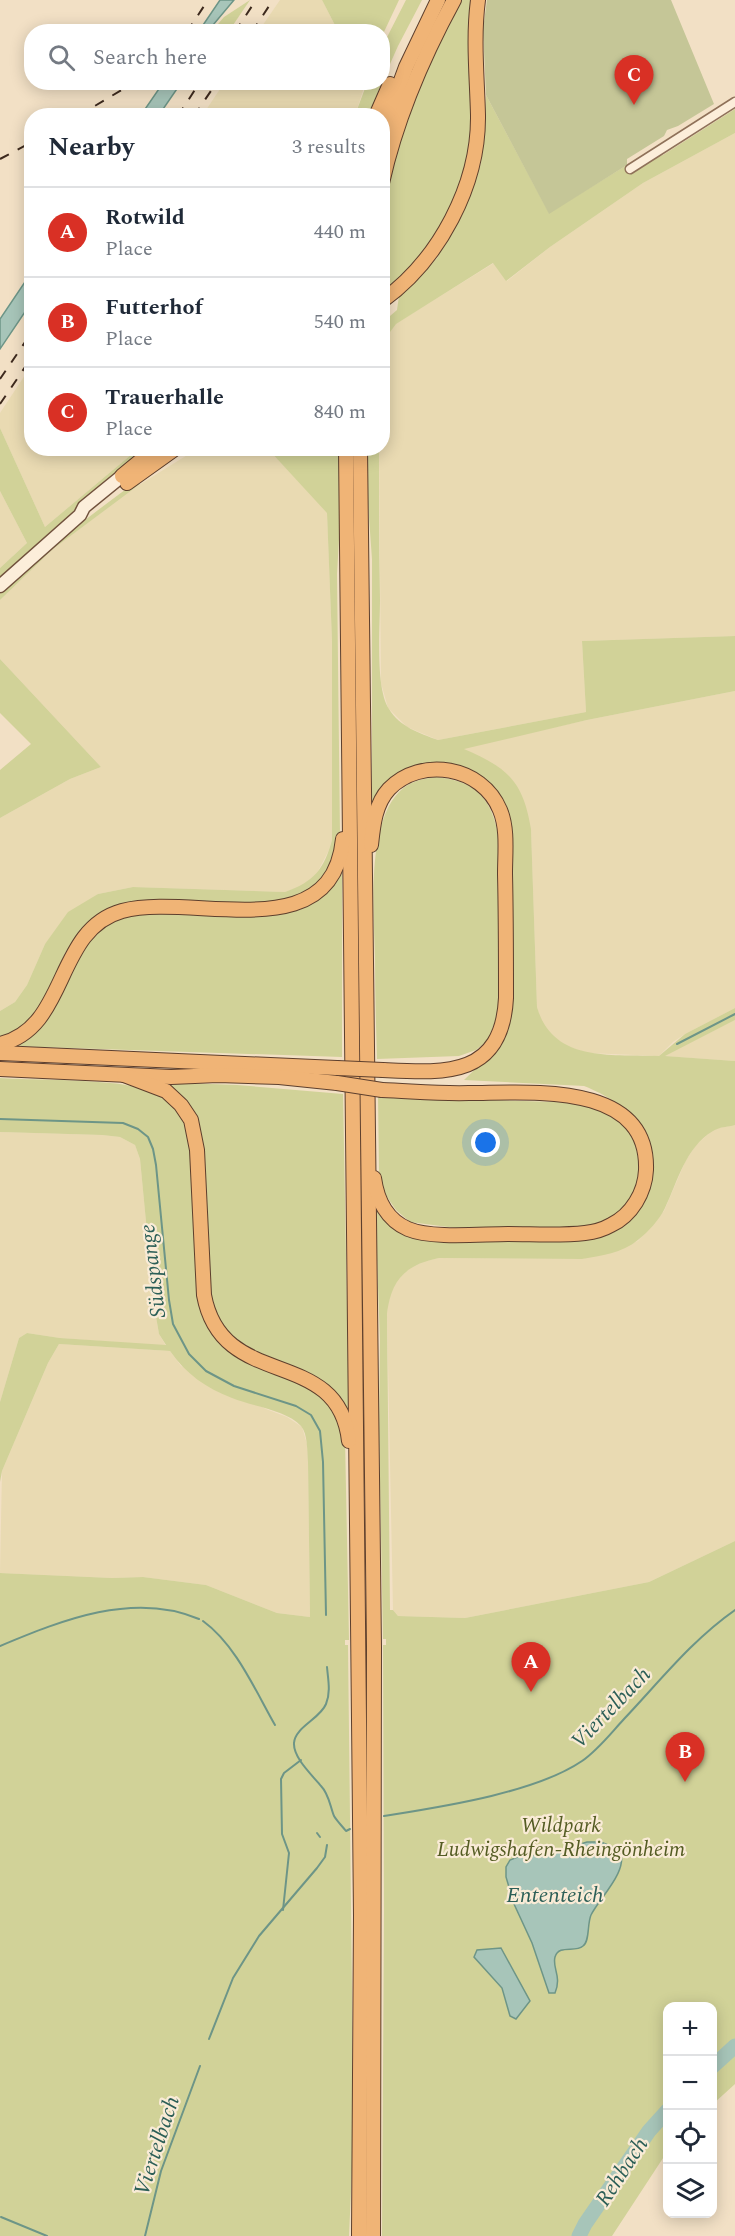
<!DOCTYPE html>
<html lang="en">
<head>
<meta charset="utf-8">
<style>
  :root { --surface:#fff; --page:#f6f6f7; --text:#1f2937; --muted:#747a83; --line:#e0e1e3; --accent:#d93025 }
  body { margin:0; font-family:Spectral,serif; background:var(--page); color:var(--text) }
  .controls { position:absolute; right:18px; bottom:18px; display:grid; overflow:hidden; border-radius:12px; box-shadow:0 3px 15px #0003 }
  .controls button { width:54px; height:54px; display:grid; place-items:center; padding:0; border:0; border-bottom:2px solid var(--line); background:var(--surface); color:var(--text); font:30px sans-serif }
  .you { position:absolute; left:486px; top:1143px; width:21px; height:21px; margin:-15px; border:4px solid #fff; border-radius:50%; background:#1a73e8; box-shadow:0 0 0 9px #1a73e833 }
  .badge { display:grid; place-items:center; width:39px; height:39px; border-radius:50%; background:var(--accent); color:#fff; font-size:20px; font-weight:700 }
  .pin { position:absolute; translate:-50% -50px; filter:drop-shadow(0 2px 3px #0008) }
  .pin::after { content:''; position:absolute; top:32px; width:21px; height:18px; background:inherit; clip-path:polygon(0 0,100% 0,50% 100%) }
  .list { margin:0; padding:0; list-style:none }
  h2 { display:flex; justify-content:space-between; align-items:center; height:78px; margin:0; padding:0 24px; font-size:26px }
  h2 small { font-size:20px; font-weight:400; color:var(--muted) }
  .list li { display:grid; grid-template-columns:39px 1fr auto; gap:18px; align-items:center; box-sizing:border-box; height:90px; padding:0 24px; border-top:2px solid var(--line) }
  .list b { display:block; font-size:22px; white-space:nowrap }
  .list p { margin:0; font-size:20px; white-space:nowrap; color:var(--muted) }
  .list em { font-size:20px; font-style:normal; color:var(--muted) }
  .icon { flex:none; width:33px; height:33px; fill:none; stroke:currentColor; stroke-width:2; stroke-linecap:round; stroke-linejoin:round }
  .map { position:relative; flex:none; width:735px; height:2236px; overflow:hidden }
  .search { position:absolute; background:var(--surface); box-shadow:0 3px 15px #0003; left:24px; top:24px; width:366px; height:66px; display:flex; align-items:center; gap:15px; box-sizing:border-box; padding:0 21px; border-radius:24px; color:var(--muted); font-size:22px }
  .panel { position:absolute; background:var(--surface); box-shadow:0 3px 15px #0003; left:24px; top:108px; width:366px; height:348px; border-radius:24px }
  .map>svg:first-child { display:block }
  .farmland { fill:#e9dab2 }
  .green { fill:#d1d298 }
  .cemetery { fill:#c5c697 }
  .water { fill:#a7c5b9; stroke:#6d9587; stroke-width:1.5 }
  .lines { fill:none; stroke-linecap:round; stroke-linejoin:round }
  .stream { stroke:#6d9587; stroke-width:2 }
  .river { stroke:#a7c5b9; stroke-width:15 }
  .minor-casing { stroke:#8f7159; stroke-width:11 }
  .secondary-casing { stroke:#71513c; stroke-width:15 }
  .trunk-casing { stroke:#5d3f2d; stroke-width:16 }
  .minor { stroke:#fceeda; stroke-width:8 }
  .secondary { stroke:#fceeda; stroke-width:12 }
  .trunk { stroke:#f0b476; stroke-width:14 }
  .rail { stroke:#3e2a1e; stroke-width:2; stroke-dasharray:10 10; stroke-linecap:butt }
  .trunk-bridge-casing { stroke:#5d3f2d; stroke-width:16; stroke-linecap:butt }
  .trunk-bridge { stroke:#f0b476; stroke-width:14 }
  .labels { text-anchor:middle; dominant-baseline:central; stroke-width:4.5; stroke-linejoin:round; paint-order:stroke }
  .park-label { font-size:21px; font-style:italic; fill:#545c23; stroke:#f9ebd6 }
  .water-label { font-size:22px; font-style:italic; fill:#2c5f57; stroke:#f9ebd6 }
</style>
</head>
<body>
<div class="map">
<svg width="735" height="2236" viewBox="0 0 735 2236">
  <rect width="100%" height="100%" fill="#f2e0c5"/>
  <g class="farmland">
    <path d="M280,0h42l16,31 -80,1z"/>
    <path d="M366,82l-11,33 -153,1 22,-33z"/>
    <path d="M735,133v503l-153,5 4,71 -148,28 -31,-13 -19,-19 -7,-25 -2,-234 3,-1v-72l5,-40 8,-12 99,-61 13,18 43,-34 93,-64z"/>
    <path d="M31,366l1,82 106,1 -93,78 -45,-99v-15z"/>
    <path d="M197,449h71l59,63 5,129v199l-3,10 -13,25 -13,11 -18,6 -152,-5 -35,7 -53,50 -18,41 -12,17 -15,9v-193l70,-39 31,-12 -101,-108v-59l53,-51 78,-59z"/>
    <path d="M0,491l27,52 -27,25z"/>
    <path d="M735,691v317l-50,26 -12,8 -14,14 -72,-3 -21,-7 -15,-11 -10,-13 -4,-15 -6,-177 -68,-82 124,-28z"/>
    <path d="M735,1020v41l-72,-5z"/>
    <path d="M735,1125v416l-86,41 -184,36 -67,-2 -5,-6 -6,-296 2,-17 8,-17 12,-11 16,-8 14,-3 143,1 56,-18 26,-30 21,-49 11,-17 18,-16z"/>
    <path d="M0,1132l102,3 18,2 15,8 5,14 14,146 5,29 7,12 -106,-8 -33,-5 -8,5 -19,64z"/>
    <path d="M59,1344l111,7 11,15 85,43 21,8 15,10 5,17 1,18 2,155 -33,-4 -71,-28 -63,-8 -31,1 -112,-5 2,-102 46,-108z"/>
  </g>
  <g class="green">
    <path d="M250,0l-21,31h-17l12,-14z"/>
    <path d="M322,0h77l-16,34 -1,-2 -44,-1z"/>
    <path d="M406,0h16l-24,46 -16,36 1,-37z"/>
    <path d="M460,0h14l1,118 -8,54 -28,62 -40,49 -4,-2 -11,9 -1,-7v-74l10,-46 27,-81z"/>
    <path d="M382,82l-13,33h-14l12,-32z"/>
    <path d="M486,95l63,118 78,-48 36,-10 72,-46v24l-92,50 -93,64 -44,34 -13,-18 -97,61 -9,12 -4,40v-54l14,-12 2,-14 38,-38 29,-53 15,-42z"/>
    <path d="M0,428l45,99 93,-78h13l-101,83 -50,46v-10l27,-25 -27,-52z"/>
    <path d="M268,449h72l1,56 -4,69 3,261 -17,46 -31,21 -191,12 -18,14 -18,25 -22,50 -11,17 -26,17 -6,2v-28l15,-9 12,-17 18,-41 23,-32 30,-18 35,-7 152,5c29,-10 39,-23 47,-52v-199l-5,-128z"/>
    <path d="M366,449h13c0,50 0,101 1,151 0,27 -5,88 9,109 11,18 30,24 49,31l148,-28 -4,-71 153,-5v55l-148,29 -123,29c44,19 59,32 67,80l6,178c16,56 75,47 122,49l26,-22 50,-26v12l-70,36 70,5v64c-7,2 -16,2 -22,6 -28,17 -35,50 -48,77 -5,11 -17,24 -27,32 -16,13 -37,16 -56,19l-143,-1c-34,7 -48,22 -52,56l3,296h3l5,6 67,2 184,-36 86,-41v543l-22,20 -1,-98h-44l-1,146 -55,84h-230l2,-325 -1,-266h3v-6h-3l-4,-209 1,-90 -5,-134 17,18 192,16c7,-2 16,-2 22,-5 39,-17 60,-64 39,-103 -12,-21 -40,-38 -61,-46l-120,-6 33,-32 13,-43 -14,-211 -71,-28 -53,40v-247l-5,-69z"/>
    <path d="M137,481l3,3 -87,65 -53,51v-6c43,-42 89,-78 137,-113z"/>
    <path d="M0,659l101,108 -31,12 -70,39v-48l31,-26 -31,-31z"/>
    <path d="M436,777c41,4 56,22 63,62v172l-11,29 -12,10 -17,6 -82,3c-1,-34 -2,-68 -2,-102 -1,-44 -9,-131 24,-165 11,-11 22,-13 37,-15z"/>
    <path d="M342,867v190l-332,-11 90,-119 18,-9 25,-4 134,-1 23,-3 21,-13 7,-7z"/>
    <path d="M0,1078c40,3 135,-1 165,19 13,9 19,21 24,34l9,165 14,36 20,22 72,31 22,13 11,18 8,22 4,202h-4v5h3l4,347v177l-3,67h-349v-663l112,5 31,-1 63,8 71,28 33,4 -2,-155c-1,-10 0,-28 -7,-36 -14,-16 -50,-20 -69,-28 -26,-10 -46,-24 -62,-47l-111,-7 -11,19 -46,108 -2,11v-80l19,-64 8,-5 33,5 106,7 -7,-11 -5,-29 -14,-146 -5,-14 -15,-8 -18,-2 -102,-3z"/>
    <path d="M158,1082l79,3 106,9 6,322 -28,-33 -65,-29 -28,-18 -17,-32 -13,-169z"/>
    <path d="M378,1096l177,6c17,1 36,2 50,9 42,22 50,81 9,107 -10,6 -20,8 -31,10h-127l-46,-6 -14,-12 -13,-19 -4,-19z"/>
  </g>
  <path class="cemetery" d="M487,0h184l43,104 -36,22 -11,4 -3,6 -37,23v6l-78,49 -63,-119 -3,-66z"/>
  <g class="water">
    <path d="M220,0h14l-26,31h-9z"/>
    <path d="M163,83h18l-22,32h-18z"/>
    <path d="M31,273v30l-31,46v-30z"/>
    <path d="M587,1842h14l19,8c9,21 -20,47 -29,65 -4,9 -1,26 -8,31 -8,7 -24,-2 -28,11 -3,11 7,19 0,36h-6l-17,-50 -18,-39 -8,-27v-10l4,-7 10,-4 28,-2z"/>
    <path d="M501,1948l29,53 -14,18 -6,-3 -8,-28 -28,-31 3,-7z"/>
  </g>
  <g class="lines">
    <g class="stream">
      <path d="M677,1044l58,-30"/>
      <path d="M0,1119l123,4 15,6 10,8 5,12 3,16 13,135 4,24 16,30 17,17 28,15 62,20 15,9 9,16 3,31 3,153"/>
      <path d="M203,1621c33,24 52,69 72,104"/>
      <path d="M0,1646c62,-26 134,-55 199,-27"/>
      <path d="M327,1667c1,12 4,25 -1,37 -6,15 -31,23 -32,39 -1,15 19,33 27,43 8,8 9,20 13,30 3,5 8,10 12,15l4,-2"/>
      <path d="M384,1816c56,-9 151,-23 198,-55 16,-11 29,-28 42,-42 36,-38 68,-79 111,-109"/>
      <path d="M317,1833l3,4"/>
      <path d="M283,1910l6,-57 -7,-19 -1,-55 3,-6 17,-13"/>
      <path d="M209,2039l24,-61 26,-42 58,-68 8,-11 2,-12"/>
      <path d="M1,2217l46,19"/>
      <path d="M145,2236l16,-65 39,-105"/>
    </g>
    <g class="river">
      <path d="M712,2067l23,-21"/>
      <path d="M579,2236l6,-12 64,-93 19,-21"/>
    </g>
    <defs>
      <path id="minor" d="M630,169l105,-67"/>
      <path id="secondary" d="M0,586l80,-71 4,-8 38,-31"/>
      <g id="trunk">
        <path d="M376,116l14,-32"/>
        <path d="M382,132l24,-65 32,-67"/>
        <path d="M382,183c14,-63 41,-126 72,-183"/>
        <path d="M382,301c57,-41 97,-116 96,-186 -1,-39 -5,-77 0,-115"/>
        <path d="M346,448l15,1467 -2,321"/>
        <path d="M360,448l14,1199 -1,589"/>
        <path d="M122,476l34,-28"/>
        <path d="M127,483l49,-35"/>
        <path d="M371,845c2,-19 4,-41 18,-56 32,-33 93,-23 111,21 8,19 5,43 5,64 1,41 1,82 1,124 -4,80 -62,75 -123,72"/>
        <path d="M0,1044c69,-16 54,-114 122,-133 71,-19 210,39 221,-72"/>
        <path d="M0,1053l337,15"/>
        <path d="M0,1069l171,8 47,-2 61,2 58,6"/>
        <path d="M124,1075l42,16 15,14 10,15 6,30 7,145c18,98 134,49 145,146"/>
        <path d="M374,1178c3,22 13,42 34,51 24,10 73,5 100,5 25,0 52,2 77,-1 9,-1 19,-4 26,-8 21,-10 34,-33 35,-55 3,-90 -119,-77 -177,-77 -29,1 -58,-2 -87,-3"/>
      </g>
    </defs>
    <use href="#minor" class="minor-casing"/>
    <use href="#secondary" class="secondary-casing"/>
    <use href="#trunk" class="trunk-casing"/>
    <use href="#minor" class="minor"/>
    <use href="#secondary" class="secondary"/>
    <use href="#trunk" class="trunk"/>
    <g class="rail">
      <path d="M187,32l21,-32"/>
      <path d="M235,32l21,-32"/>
      <path d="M252,32l21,-32"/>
      <path d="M78,116l57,-34"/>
      <path d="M178,116l22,-34"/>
      <path d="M194,116l23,-34"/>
      <path d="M0,159l32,-17"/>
      <path d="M0,379l32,-47"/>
      <path d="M0,404l32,-47"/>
    </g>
    <defs>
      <g id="trunk-bridge">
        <path d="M337,1068l46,2"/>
        <path d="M337,1083l45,7"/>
      </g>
    </defs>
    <use href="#trunk-bridge" class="trunk-bridge-casing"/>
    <use href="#trunk-bridge" class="trunk-bridge"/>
  </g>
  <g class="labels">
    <g class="park-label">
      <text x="561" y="1826">Wildpark<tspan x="561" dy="24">Ludwigshafen-Rheingönheim</tspan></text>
    </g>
    <g class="water-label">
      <text transform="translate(153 1271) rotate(-97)">Südspange</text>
      <text transform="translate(611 1708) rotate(-46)">Viertelbach</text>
      <text x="555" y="1895">Ententeich</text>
      <text transform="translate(157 2146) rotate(-72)">Viertelbach</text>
      <text transform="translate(622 2172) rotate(-57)">Rehbach</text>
    </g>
  </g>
</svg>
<div class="controls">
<button>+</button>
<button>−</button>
<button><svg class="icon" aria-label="locate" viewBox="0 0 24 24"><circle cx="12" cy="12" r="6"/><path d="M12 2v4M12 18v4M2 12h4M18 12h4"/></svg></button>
<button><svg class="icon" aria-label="layers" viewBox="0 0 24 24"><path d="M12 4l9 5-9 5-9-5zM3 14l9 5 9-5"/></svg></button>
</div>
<div class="you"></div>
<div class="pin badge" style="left:531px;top:1692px">A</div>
<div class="pin badge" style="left:685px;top:1782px">B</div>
<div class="pin badge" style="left:634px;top:105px">C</div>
<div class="search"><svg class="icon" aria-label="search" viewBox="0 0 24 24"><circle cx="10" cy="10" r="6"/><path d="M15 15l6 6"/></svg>Search here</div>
<section class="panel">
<h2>Nearby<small>3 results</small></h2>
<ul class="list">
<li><span class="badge">A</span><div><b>Rotwild</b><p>Place</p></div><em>440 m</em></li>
<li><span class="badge">B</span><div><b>Futterhof</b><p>Place</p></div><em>540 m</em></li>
<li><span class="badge">C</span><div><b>Trauerhalle</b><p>Place</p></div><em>840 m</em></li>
</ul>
</section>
</div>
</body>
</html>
